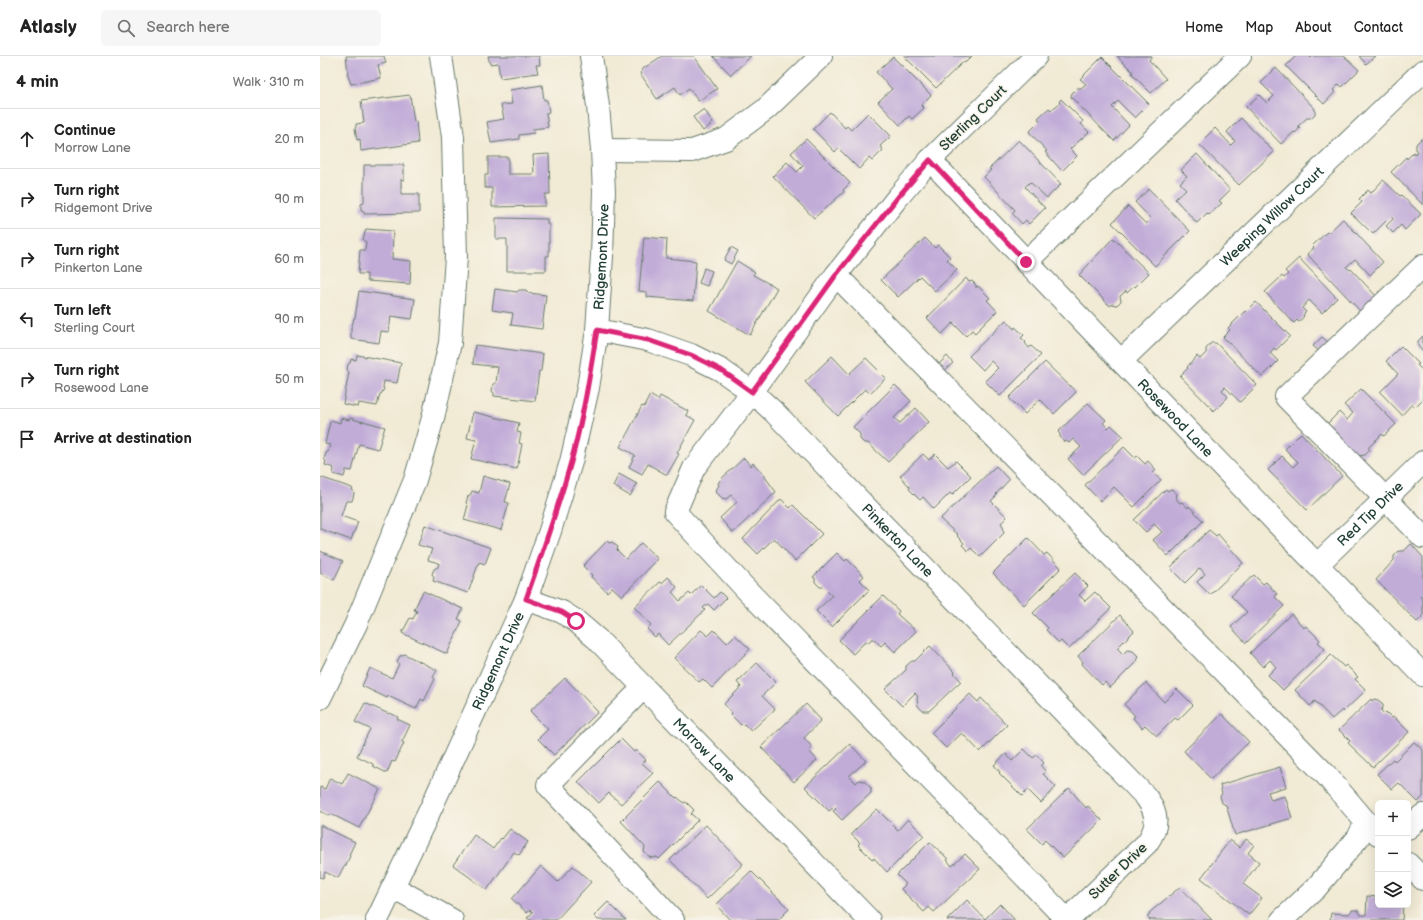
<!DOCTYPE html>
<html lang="en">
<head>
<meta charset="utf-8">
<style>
  :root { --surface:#fff; --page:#f6f6f6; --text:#222; --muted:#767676; --line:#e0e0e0 }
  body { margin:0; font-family:"Balsamiq Sans",sans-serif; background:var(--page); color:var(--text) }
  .controls { position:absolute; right:12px; bottom:12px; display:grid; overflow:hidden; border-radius:6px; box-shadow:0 4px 16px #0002 }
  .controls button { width:36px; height:36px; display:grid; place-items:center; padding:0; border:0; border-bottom:1px solid var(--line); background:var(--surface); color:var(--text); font:20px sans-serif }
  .stop { position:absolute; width:12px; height:12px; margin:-9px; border:3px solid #db2777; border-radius:50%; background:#fff }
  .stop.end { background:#db2777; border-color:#fff; box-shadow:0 1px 4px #0008 }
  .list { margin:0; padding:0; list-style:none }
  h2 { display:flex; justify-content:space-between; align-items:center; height:52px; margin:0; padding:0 16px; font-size:17px }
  h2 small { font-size:13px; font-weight:400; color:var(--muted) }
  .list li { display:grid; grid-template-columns:26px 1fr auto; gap:12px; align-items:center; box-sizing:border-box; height:60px; padding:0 16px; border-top:1px solid var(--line) }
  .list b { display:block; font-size:15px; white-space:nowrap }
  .list p { margin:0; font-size:13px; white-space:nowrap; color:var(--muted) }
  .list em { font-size:13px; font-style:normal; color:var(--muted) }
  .icon { flex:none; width:22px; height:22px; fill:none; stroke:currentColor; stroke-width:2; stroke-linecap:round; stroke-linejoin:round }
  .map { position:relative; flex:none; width:1103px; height:864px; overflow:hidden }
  header { display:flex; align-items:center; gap:24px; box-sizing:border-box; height:56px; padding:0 20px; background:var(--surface); border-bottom:1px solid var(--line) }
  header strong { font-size:19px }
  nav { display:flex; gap:22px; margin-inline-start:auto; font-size:14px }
  .search { width:280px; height:36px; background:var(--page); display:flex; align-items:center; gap:10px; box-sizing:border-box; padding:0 14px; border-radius:6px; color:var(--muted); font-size:15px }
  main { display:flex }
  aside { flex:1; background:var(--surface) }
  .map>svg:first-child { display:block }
  .building { fill:#c1acd8 }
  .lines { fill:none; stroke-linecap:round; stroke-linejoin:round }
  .minor-casing { stroke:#687a6c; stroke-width:24 }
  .minor { stroke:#fff; stroke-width:22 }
  .route { stroke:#db2777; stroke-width:5 }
  .labels { text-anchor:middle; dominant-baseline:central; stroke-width:3; stroke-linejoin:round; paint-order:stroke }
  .street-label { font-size:14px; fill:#1f3d34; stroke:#f7f3e8 }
</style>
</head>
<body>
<header>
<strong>Atlasly</strong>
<div class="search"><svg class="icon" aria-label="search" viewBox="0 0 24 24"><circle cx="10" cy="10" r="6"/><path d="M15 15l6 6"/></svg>Search here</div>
<nav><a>Home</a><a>Map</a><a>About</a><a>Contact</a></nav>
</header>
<main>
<aside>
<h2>4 min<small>Walk · 310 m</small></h2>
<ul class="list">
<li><svg class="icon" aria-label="ahead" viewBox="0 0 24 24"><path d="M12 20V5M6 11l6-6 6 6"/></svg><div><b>Continue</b><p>Morrow Lane</p></div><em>20 m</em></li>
<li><svg class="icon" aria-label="right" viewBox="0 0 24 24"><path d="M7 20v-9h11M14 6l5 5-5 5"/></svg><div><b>Turn right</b><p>Ridgemont Drive</p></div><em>90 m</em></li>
<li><svg class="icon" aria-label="right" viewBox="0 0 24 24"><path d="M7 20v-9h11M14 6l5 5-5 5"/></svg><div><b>Turn right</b><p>Pinkerton Lane</p></div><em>60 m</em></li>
<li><svg class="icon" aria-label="left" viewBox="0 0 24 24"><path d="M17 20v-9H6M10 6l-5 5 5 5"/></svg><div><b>Turn left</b><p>Sterling Court</p></div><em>90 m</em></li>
<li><svg class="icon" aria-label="right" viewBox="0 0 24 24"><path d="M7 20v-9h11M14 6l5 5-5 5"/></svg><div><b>Turn right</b><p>Rosewood Lane</p></div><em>50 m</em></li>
<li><svg class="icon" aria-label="arrive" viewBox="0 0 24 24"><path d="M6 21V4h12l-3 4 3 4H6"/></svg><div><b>Arrive at destination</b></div></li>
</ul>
</aside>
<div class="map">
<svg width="1103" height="864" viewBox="0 0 1103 864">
  <rect width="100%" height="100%" fill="#f7f3e8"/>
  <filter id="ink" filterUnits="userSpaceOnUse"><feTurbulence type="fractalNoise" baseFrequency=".025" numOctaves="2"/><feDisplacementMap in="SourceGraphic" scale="8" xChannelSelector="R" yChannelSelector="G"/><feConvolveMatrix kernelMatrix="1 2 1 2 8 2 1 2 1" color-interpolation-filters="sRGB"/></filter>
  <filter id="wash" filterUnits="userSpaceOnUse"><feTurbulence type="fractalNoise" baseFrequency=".012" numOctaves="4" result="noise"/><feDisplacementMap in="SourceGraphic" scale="16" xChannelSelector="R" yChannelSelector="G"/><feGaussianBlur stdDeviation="0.9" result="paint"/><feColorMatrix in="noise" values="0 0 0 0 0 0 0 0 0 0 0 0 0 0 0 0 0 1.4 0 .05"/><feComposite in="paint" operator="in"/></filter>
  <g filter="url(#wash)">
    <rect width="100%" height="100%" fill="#f1ead4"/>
    <g id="blocks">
      <g class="building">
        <path d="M26,0h38l2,7 -8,2 3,13 -30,6 -4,-11 1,-1z"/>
        <path d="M168,0h51l1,9h-4l2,8 -38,5 -2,-15 -8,1z"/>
        <path d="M342,0h32l23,33 -19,12 -9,-13 -9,7 -5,-8 -18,12 -17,-26 2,-2 -1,-1z"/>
        <path d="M393,0h38l-20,19z"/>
        <path d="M584,0h68l-6,6 -4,1 -26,25z"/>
        <path d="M797,0h35l-3,4 17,19 -15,14 -19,-19 1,-2z"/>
        <path d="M976,0h13l2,2 1,-2h32l15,14 -17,17 -3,-3 -6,6 2,2 -11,12 -38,-38z"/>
        <path d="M1039,0h16l-9,8z"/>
        <path d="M573,1l38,38 -10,10 3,3 -12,11 -3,-3 -9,9 -22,-23 14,-13 -16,-17z"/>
        <path d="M782,1l47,47 -14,14 -17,-17 -6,6 17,18 -15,16 -43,-44 1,-4 5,-5h4l5,-4 -6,-5z"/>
        <path d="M956,12l39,41v5l-4,4h-4l-9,8 2,2 -5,5 -1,-1 -13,12 -35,-37 13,-12 8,8 7,-7 -13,-13z"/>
        <path d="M222,29l2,15h3l2,12 -3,1 2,14 -15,2 1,4 -15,2v4l-28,4 -4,-21 17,-3 -3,-14 11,-1 -2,-14z"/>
        <path d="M90,39l4,27 2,-1 2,22 -57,8 -1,-12 -3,1 -2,-12 1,-1v-3l8,-1 -3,-22z"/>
        <path d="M741,43l22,22 -2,3 8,8 -19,17 7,7 -15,15 -17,-19 2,-1 -18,-19 11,-11 -2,-3 11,-10 2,2 9,-7 -1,-1z"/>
        <path d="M384,53l9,14 -10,8 -10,-14z"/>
        <path d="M510,56l15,16 2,-2 4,4 17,-17 23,23 -11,10 3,4 -11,11 -3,-3 -10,11 -21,-21 -3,4 -22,-23z"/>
        <path d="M921,62l33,34 -35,33 -40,-41 16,-16 16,17 4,-4 -8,-9z"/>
        <path d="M486,83l44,44 -7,7 1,2 -30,26 -41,-42 14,-14 10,10 6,-6 -12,-13z"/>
        <path d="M1101,83h2v66l-32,-33 15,-15 1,2 7,-7 1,2 2,-2 -1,-2v-6z"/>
        <path d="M699,84l42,44 -14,14 -17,-16 -5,5 20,21 -16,16 -3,-4 -4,4 -10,-11 3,-3 -31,-33 7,-7 -2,-1z"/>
        <path d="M229,98l1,40h-5v12l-53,1v-19h-7v-13h3v-18h20v17h26l-1,-19z"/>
        <path d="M877,98l33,36 -11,11 3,2 -13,12 -2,-2 -10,10 -22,-24 11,-10 -6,-6 7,-7 -6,-6z"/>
        <path d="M44,109h40v15l-3,-1v15h18v19l-55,1v-3l-3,-1v-6l3,-1z"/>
        <path d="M1063,124l17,16 1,-1 20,19 -16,16 -4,-5 -8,8 -7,-7 7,-7 -2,-3 -18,18 -22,-21 11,-11 -3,-3 9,-9 3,3z"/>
        <path d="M829,133l41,42 -35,35 -43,-43 16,-17 18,18 5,-5 -16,-17z"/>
        <path d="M176,162l51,1v5h2v32h-3v15h-39v-32h-11z"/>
        <path d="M1023,163l40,43 -13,13 -15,-16 -9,8 4,3 1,-1 26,28 -16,15 -54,-58 7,-6 -2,-2 15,-14 1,1z"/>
        <path d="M46,173l27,2 -1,28 19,2 -1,23 -43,-3v-7h-9l2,-24h5l1,-8 -3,-2z"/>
        <path d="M324,181l23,2 -1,19 30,3 -3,40 -46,-4v-5l-8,-1z"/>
        <path d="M605,182l10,10 3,-3 12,12 -3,3 10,10 -22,21 -15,-15 -22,21 -17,-17z"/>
        <path d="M793,182l36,35 -14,14 -1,-1 -7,7 -1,-2 -6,5 1,5 -4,4 -5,-1 -2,2 -31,-31z"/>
        <path d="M411,191l7,4 -7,13 -7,-4z"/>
        <path d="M979,202l38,40 -15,15 -13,-13 -7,8 4,4 -3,3 1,1 -5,6 -2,-2 -3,3 -29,-31 17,-16 2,2 4,-4 -3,-3z"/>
        <path d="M417,205l18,11 -2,3 24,13 -27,47 -41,-24z"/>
        <path d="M384,212l8,3 -5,15 -8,-3z"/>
        <path d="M646,222l3,4 3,-1 4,4v3l2,-2 12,12 -3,2 10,11 -22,22 -3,-3 -6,6 -13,-13 -11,11 -15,-16z"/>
        <path d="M175,233l22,3 2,-2h7l2,3 18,2 -4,34 -31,-4 2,-12 -21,-3z"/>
        <path d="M39,235l56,8 -3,20 -21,-3 -2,16 -8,-1 -2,12 -28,-4v-12l1,-1 2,-8h1z"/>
        <path d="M936,246l34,34 -14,14 -2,-2 -4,5 8,8 -16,16 -39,-40 7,-7 -2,-2 17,-17 1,1z"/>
        <path d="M686,264l8,9 1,-2 9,8 -3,3 5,4 -1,1 4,5 2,-2 10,9 -41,41 -15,-15 13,-13 -7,-7 -8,9 -14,-14z"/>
        <path d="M1103,280v16l-5,-6v-5z"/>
        <path d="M1002,281l8,7 -9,9 -8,-7z"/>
        <path d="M891,287h5l41,42 -17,17 -15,-15 -3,3 6,7 -14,14 -34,-35 8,-8 -1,-1 10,-11 3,3 6,-6v-4z"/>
        <path d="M155,289l68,9 -2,17h-2l-4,30 -41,-5v-3l-2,-2 1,-7 3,-1 2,-16 -25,-3z"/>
        <path d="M1081,290l18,18 -2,1 6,6v28l-8,8 -3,-3 -10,11 -22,-23 18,-18 -12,-13z"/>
        <path d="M37,299l44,8 -4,20 -13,-2 -1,6 1,2 -3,5h-1l-3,12 -18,-3 -1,4 -15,-3 6,-32 -2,-2 1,-6 2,-1 1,-4 5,1z"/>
        <path d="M512,300l17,18 17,-16 20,20 -16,15 -5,-4 -27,27 -33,-34z"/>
        <path d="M627,300l6,7 -10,9 -6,-6z"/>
        <path d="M725,306l31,30 -22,22 -14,-15 -15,15 -16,-16z"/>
        <path d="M575,329l16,16 -17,17 6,5 16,-15 13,14 -41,40 -20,-19h-4l-4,-4v-5l-7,-7z"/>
        <path d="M1041,333l35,35 -12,12 -2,-2 -13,13v4l-4,4 -8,1 -31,-31 13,-13 8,8 6,-7 -9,-8z"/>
        <path d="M330,339l8,5 2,-4 28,15 -2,4 9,5 -18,33 2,1 -12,21 -19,-11 -6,10 -13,-7 6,-12 -15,-8 22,-41 2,1z"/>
        <path d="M768,347l18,17 -3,3 5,5 3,-3 12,11 -40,39 -15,-16 13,-12 -8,-8 -4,4 -3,-2 -2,1 -4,-5v-3l-2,-2z"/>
        <path d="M153,356l46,11 -2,9 4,1 -2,10 3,1 -5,25 -46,-10 5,-19 -9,-2z"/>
        <path d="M21,362l8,2 1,-2 13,4v-1l22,6 -7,22 -19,-5 -7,27 -6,-1 -2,7 -11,-3 1,-6 -9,-3 1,-4 -2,-2 2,-6 2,-1 2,-7 -5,-1 4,-18 2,-6 9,3z"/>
        <path d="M981,377l41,43 -35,34 -39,-40 14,-14 11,11 5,-5 -13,-13z"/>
        <path d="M804,391l11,11 2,-2 8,8 3,-3 8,9 -3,3 8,7 -27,27 -20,-20 -14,14 -15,-16z"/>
        <path d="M603,398l6,6 6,-6 13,13 8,-6 15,15 -19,19 -2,-2 -16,16 -11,-12 -3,3 -11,-11 1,-2 -10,-11z"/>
        <path d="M424,402l7,8 2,-3 12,13v1l11,15 -43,41 -13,-15 17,-16 -6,-7 -5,4 -4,-1 -6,-6 1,-4 2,-2 -1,-2 2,-4z"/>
        <path d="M676,410l13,14 -13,14 1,1 -6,6 16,16 -6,6 2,3 1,7 -24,24 -9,-9 -3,3 -6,-6 2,-2 -7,-7 1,-1 -18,-16z"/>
        <path d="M299,418l18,10 -7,12 -17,-10z"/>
        <path d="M163,420l27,8 -5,18 4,1 -8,27 -37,-10 4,-15 -2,-2 2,-7 3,-2 1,-3 7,2z"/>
        <path d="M0,421l32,11 2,6 -2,7h-6l-5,15 17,6 -7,18 -31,-11z"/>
        <path d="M846,433l2,2 2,-2 3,1 4,4 -1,5 4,4 2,-1 6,6 1,-2 14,15 -35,35 -15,-16 9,-8 -8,-8 -8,8 -12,-12z"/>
        <path d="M461,443l9,9 3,-3 29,29 -27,27 -21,-23 -16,16 -15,-15z"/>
        <path d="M105,469l66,23 -6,16 -6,-2 -11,31 -35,-12 1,-4 -2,-3 2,-5 4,-2 1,-4 -11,-3 4,-11 -14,-4z"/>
        <path d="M889,474l7,6 2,-2 25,29 -33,32 -13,-13 8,-8 -5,-6 -15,15 -15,-15z"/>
        <path d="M708,482l16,17 3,-2 14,15 -37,37 -31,-32z"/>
        <path d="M287,485l2,2 3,-1 6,5 -1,3 9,9 15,-16 17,16 -36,37 -10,-9 -5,5 -16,-15 1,-2 -9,-9z"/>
        <path d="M1091,488l12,13v37l-3,3 3,2v17l-6,6 -41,-42 18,-20v-4l5,-5h5z"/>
        <path d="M0,495l23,10 -9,19 -14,-7z"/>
        <path d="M517,497l8,8 2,-2 17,17 -4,4 9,10 -37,37 -16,-16 16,-15 -9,-9h-3l-5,-5v-4l-2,-1z"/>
        <path d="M755,517l13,13 -9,9 6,6 10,-9 16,16 -42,41 -8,-8 -2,2 -13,-13 2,-2 -15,-15z"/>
        <path d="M934,519l9,9 3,-2 11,12 -2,3 9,9 -38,37 -15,-16 16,-15 -16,-16z"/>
        <path d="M348,521l9,10 -5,5 8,9 9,-8 2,2 10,-10 13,13 6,-6 6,6 -12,12 -6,-6 -5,4 2,2 -37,35 -10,-11 -3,3 -8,-8 4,-4 -17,-18 26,-25 2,1z"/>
        <path d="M103,535l40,18 -5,10 4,2 -15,33 -45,-21 8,-15 3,1 4,-8 -3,-1z"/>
        <path d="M563,540l16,15 -2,3 19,17 -21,21 -10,-10 -4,4 -7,-7h-2l-5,4 -1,-2 -13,13 -14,-14z"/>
        <path d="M971,558l13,14 2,-2 14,14 -2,2 7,7 -42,41 -15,-15 8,-8 -6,-7 -7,7 -13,-14z"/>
        <path d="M800,559l14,16 -17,17 6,6 4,-4 6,1 5,5 -2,6 -26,26 -5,-6 -3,3 -20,-21 1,-2 -5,-6z"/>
        <path d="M381,574l7,6 6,-6 13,13 8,-8 15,14 -38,39 -9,-9 -4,3 -25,-24z"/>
        <path d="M610,590l25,26 -1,1 7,8 -32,30h-6l-5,-5 -1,-8 1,-1 -3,-4 -13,13 -17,-17 21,-19v-4l6,-5h3z"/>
        <path d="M84,598l33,16 -4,7 2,2 -11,22 -3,-2 -5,10 -28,-13 -1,2 -25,-12 8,-18 22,10 7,-14 -2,-2 3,-6 3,-1z"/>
        <path d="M1011,599l13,12 2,-2 12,12 -3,2 11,11 -23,22 -1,-2 -10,9 -17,-18 -5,5 -15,-16z"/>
        <path d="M437,607l19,19 -14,14 13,13 -24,22 -8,-8 -2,2 -10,-10 1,-2 -8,-9 17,-17 -4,-5z"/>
        <path d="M245,622l33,34 -44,43 -16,-16 10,-10 -18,-18z"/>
        <path d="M826,627l18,19 13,-13 16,16 -15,15 -3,-2 -18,18 -12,-11 -3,3 -9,-10 2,-2 -11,-12z"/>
        <path d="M650,638l8,8 3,-4 26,27 -27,27 -18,-19 -16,15 -15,-15z"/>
        <path d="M1051,643l1,2 2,-2 4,1 5,4v4l-2,2 3,4 2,-2 6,6 2,-1 15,15 -36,35 -25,-24 2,-2 -11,-11z"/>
        <path d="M45,647l24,11 1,-1 8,4 -1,2 13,6 -8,17 2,1 -9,19 -3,-1 -5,12 -14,-7v-2l-16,-8 13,-27 -15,-7z"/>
        <path d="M486,648l15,16 -17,18 8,9 -3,4 8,9 -23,22 -33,-35z"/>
        <path d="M902,658l27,28 -38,37 -27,-28z"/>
        <path d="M301,683l13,13 2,-2 10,10 -4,3 11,10 -32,31 -12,-11 -10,10 -21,-21z"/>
        <path d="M1094,686l9,8v47l-5,5 -19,-19 -7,6 -15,-15 16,-15 2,2z"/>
        <path d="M530,688l16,17 -17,15 7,7 3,-3 5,1 7,7v5l-29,27 -9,-9 3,-2 -2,-2 -5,4 -24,-24z"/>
        <path d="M704,693l9,9 4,-3 7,8 -3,3 5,6 -3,2 13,13 -15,16 -13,-13 -6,6 -23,-23 1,-1 -6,-7 12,-11 6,7z"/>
        <path d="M960,711l6,20 -18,5 3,8 14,-4 7,22 -57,17 -9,-30 -4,-2 -2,-7 2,-2 -2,-9z"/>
        <path d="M28,717l32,16 -21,39 -28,-14 -1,2 -10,-5v-24l5,2 5,-11 12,6z"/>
        <path d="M340,726l16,16 1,-1 7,6 2,-1 8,8 -3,4 7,6 -39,39 -2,-2 -6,1 -7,-6 1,-5 -24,-26z"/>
        <path d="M749,732l17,20 2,-2 14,14 -39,38 -18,-18 -3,4 -15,-15z"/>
        <path d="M557,753l21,21 10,-11 16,16 -37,37 -13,-14 -1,2 -15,-15 2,-2 -9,-9z"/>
        <path d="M0,769l35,17 -6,13 1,1 -5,11 -1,-1 -6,12 -13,-6 -2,6 -3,-1z"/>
        <path d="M386,769l37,39 -36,35 -37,-39z"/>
        <path d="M190,773l18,13 -9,13 -5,-3 -27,38 -34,-25 21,-30 19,14 8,-11 1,1z"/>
        <path d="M926,783l8,6 -6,8 11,9 -16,22 19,14 -13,17 -48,-37 29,-38 10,8z"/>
        <path d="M610,786l18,17 -1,1 5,6 13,-12 15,15 -46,43 -5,-5 -5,5 -23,-23 5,-5 -9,-9z"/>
        <path d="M221,810l17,16 15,-16 18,16 -35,38h-26l-3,-2 6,-6 -3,-2 -3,3 -15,-14z"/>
        <path d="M431,815l38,38 -11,11h-48l-14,-15z"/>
        <path d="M860,831l32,33h-62l-3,-3 3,-2 -1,-2z"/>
        <path d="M1047,840l11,1v8h25l-1,15h-72l1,-7 18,1 3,-4h6l3,5h5z"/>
        <path d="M647,844l18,19 15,-15 15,16h-68z"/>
        <path d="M288,846l18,18h-28l-4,-4z"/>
      </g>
    </g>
  </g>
  <g filter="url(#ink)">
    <use href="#blocks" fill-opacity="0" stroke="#687a6c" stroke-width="1"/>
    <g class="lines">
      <defs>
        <g id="minor">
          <path d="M716,0l-106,104 -32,37 -62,78 -84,117 -58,76 -19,44 69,75 323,333"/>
          <path d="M282,94l90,1 34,-12 40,-30 55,-53"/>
          <path id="s1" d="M610,104l191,201 302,314"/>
          <path d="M706,206l214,-206"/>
          <path d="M1103,210l-137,131 137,140"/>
          <path d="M516,219l490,500 40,47 12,12"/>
          <path id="s2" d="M277,274l51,10 43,15 30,15 31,22 23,21 371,384c12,17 13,29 1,46l-80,77"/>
          <path id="s3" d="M801,305l302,-290"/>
          <path id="s4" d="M997,509l106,-103"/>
          <path id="s5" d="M206,543l36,13 14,9 21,18 272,281"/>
          <path d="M323,632l-95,97 125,135"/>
          <path d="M0,642l36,-74 59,-144 18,-62 17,-75 6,-86 -3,-120 -12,-81"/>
          <path d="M1088,772l15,-13"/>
          <path d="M1088,808l15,15"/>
          <path d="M73,831l59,33"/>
          <path id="s6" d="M57,864l54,-112 95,-209 24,-68 21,-69 17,-74 9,-58 5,-74 2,-64 -2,-42 -4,-44 -7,-50"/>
          <path d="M962,864l34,-32 42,-50 8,-16"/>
        </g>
      </defs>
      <use href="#minor" class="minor-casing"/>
      <use href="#minor" class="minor"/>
    </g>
  </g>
  <g class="lines" filter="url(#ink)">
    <path class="route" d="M256,565l-14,-9 -36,-13c16,-46 32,-91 45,-137 12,-44 19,-88 26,-132l51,10 43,15 30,15 31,22 84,-117 62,-78 32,-37 96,102"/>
  </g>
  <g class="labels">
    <g class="street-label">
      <text transform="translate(653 62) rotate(-44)">Sterling Court</text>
      <text stroke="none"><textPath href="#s3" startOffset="209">Weeping Willow Court</textPath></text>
      <text stroke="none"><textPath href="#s6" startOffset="706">Ridgemont Drive</textPath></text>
      <text stroke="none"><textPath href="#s1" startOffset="356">Rosewood Lane</textPath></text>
      <text stroke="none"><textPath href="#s4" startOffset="74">Red Tip Drive</textPath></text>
      <text stroke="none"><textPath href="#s2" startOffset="377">Pinkerton Lane</textPath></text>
      <text stroke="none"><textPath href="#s6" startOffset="286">Ridgemont Drive</textPath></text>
      <text stroke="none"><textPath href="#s5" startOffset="237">Morrow Lane</textPath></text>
      <text transform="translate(798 815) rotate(-44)">Sutter Drive</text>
    </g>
  </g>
</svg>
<div class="controls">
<button>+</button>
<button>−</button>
<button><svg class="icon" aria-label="layers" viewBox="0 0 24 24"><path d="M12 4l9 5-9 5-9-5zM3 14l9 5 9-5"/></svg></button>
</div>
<div class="stop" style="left:256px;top:565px"></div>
<div class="stop end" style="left:706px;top:206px"></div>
</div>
</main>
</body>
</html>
